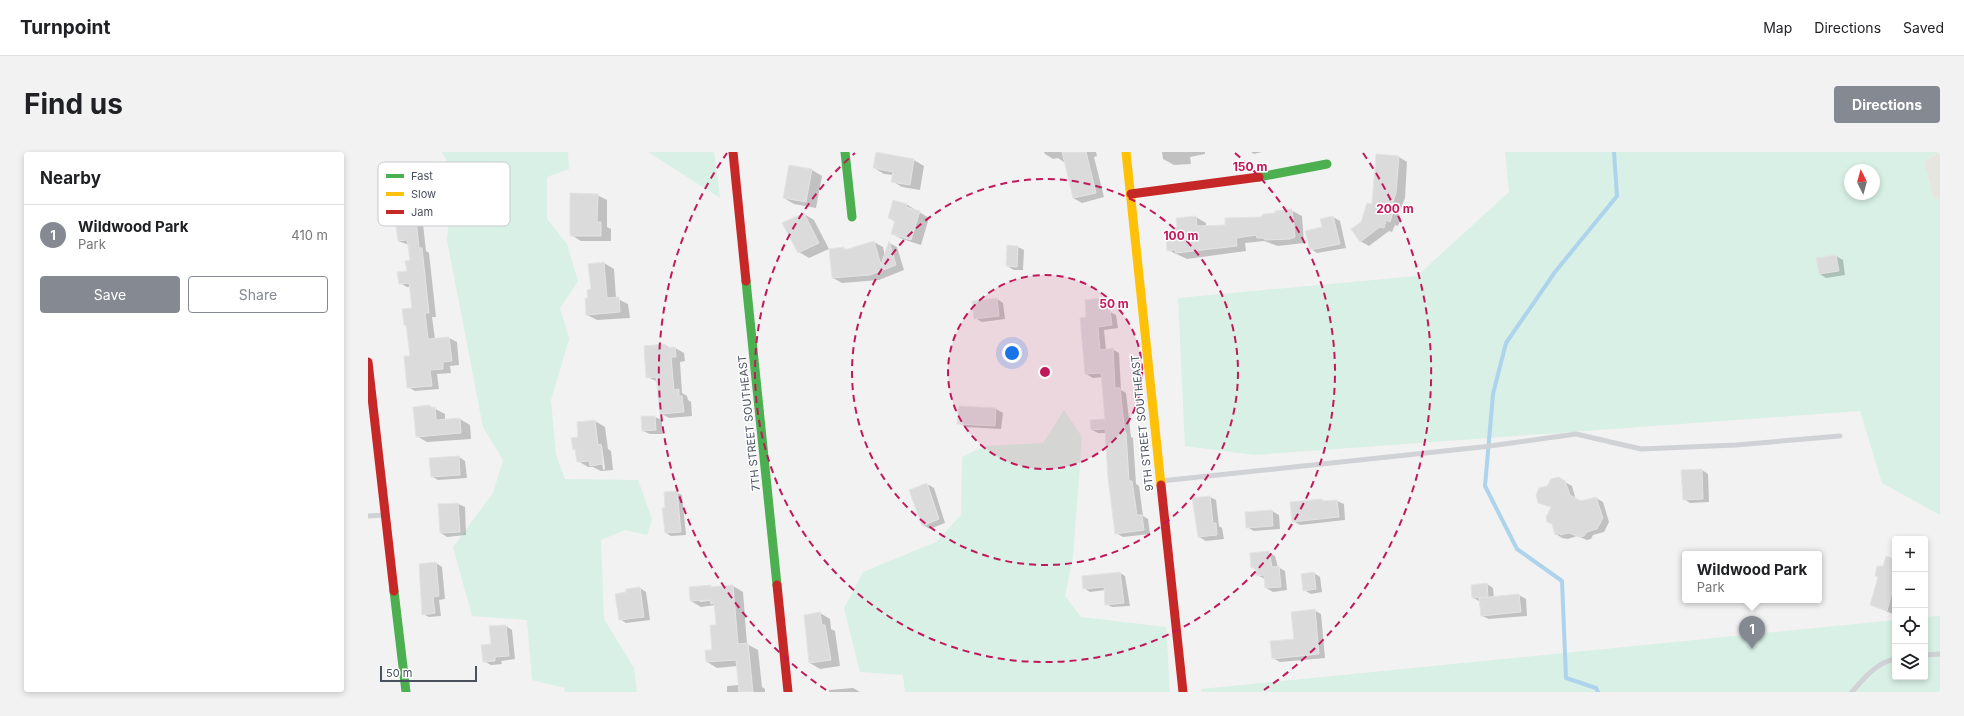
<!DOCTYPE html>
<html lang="en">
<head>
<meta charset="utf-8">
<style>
  :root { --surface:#fff; --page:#f2f2f2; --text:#202124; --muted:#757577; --line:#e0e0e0; --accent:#848992 }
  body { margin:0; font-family:Inter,sans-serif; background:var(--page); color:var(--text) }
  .controls { position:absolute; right:12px; bottom:12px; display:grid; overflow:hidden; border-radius:4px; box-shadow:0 2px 6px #0003 }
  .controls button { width:36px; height:36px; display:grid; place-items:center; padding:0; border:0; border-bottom:1px solid var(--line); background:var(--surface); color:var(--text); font:20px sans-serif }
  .compass { position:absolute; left:1476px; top:12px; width:36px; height:36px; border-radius:50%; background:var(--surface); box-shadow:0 2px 6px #0003; rotate:354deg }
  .scale { position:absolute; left:12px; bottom:10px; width:97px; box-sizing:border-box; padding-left:4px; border:2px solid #49505e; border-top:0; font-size:11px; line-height:14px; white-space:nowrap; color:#49505e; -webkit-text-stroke:3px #fff; paint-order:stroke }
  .you { position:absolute; left:644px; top:201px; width:14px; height:14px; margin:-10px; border:3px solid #fff; border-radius:50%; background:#1a73e8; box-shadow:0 0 0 6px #1a73e833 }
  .badge { display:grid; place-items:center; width:26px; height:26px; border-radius:50%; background:var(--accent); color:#fff; font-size:13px; font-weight:700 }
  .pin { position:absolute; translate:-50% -33px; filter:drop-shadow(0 1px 2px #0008) }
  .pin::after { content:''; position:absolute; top:21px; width:14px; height:12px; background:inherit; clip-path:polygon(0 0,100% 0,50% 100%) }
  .popup { position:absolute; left:1314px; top:399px; width:140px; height:52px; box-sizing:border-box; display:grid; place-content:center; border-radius:4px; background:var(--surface); filter:drop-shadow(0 1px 3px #0005); font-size:13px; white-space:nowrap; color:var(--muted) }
  .popup b { font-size:15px; color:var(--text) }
  .popup::after { content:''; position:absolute; left:50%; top:100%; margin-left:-8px; border:8px solid transparent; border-top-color:var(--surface) }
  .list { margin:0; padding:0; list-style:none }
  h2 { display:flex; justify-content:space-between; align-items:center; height:52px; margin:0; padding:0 16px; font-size:17px }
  h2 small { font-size:13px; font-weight:400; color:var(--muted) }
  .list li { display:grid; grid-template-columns:26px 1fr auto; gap:12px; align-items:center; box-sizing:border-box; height:60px; padding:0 16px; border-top:1px solid var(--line) }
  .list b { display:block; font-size:15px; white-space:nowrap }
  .list p { margin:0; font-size:13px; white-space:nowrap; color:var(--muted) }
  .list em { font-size:13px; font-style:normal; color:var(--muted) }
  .actions { display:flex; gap:8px; padding:12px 16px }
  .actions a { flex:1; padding:9px 0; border:1px solid var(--accent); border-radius:4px; text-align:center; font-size:14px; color:var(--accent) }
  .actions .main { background:var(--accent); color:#fff }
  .icon { flex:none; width:22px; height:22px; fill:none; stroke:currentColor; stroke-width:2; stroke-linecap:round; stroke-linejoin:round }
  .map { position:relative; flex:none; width:1572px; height:540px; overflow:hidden; border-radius:4px }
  header { display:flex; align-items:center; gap:24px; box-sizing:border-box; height:56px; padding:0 20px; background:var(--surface); border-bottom:1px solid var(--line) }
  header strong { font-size:19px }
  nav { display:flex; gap:22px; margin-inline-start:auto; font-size:14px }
  .intro { display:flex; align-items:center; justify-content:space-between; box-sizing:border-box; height:96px; padding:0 24px }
  h1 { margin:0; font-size:28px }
  .button { padding:10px 18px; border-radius:4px; background:var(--accent); color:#fff; font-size:14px; font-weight:700 }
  main { display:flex; gap:24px; padding:0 24px }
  aside { flex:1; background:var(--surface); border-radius:4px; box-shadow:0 2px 6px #0003 }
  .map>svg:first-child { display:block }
  .commercial { fill:#e6e5e0 }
  .green { fill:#d8f0e5; fill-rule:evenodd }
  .shadow { fill:#0003; fill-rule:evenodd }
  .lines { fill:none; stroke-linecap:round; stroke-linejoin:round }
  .stream { stroke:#add4ec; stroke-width:4 }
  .building { fill:#dbdbdc; stroke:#e3e4e5 }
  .lane { stroke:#d0d2d5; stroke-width:5 }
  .fast { stroke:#4caf50; stroke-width:9 }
  .slow { stroke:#ffc107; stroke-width:9 }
  .jam { stroke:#c62828; stroke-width:9 }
  .ring { fill:none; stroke:#c2185b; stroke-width:2; stroke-dasharray:7 5 }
  .labels { text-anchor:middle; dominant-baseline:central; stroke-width:3; stroke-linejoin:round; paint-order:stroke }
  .street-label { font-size:11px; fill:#49505e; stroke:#fff }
  .key { fill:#fff; stroke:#c8cacf; stroke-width:1 }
  .key-label { font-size:11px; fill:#49505e }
  .centre { fill:#c2185b; stroke:#fff; stroke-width:2 }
  .ring-label { font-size:12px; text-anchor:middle; font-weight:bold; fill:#c2185b; stroke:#fff; stroke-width:3; stroke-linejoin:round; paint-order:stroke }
</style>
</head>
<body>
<header>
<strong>Turnpoint</strong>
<nav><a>Map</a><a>Directions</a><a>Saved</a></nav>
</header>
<div class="intro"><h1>Find us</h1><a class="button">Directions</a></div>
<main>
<aside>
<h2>Nearby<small></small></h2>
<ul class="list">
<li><span class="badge">1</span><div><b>Wildwood Park</b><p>Park</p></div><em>410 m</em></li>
</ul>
<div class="actions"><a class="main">Save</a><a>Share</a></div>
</aside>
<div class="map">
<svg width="1572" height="540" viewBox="0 0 1572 540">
  <rect width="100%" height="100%" fill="#f2f2f2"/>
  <path class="commercial" d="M1572,0v48l-7,-2 -9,-37z"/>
  <g class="green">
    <path d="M74,0h126l1,17 -22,8v42l20,25 11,37 -18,27 9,31 -18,61 5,55 9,24 73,1 14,39 -5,16 -22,-5 -24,10 3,79 30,49 3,24h-73l1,-4 -33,-8 -5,-60 -55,-4 -19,-69 40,-54 10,-33 -20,-33 -36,-187 7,-65z"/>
    <path d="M280,0h66l6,46z"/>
    <path d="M1137,0h434l-15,9 9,37 7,2v315l-58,-32 -22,-72 -606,44 -69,-9 -7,-148 239,-22 92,-84zM1482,18h24v24h-24z"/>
    <path d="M696,258l18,27 -9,120 -8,39 16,21 85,10 4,65h-265l-2,-17 -43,-3 -16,-64 19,-36 73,-30 25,-27 1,-58 23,-11 58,-3z"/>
    <path d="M1572,464v76h-739v-3l694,-69v57h30v-60z"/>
  </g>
  <g class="shadow">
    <path d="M676,0h52l1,4 -3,1 10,40 -22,6 -9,-5 -8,-35 -7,-5 -5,1 -8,-5z"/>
    <path d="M794,0h43v2l-15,3 1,7 -17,1 -11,-6z"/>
    <path d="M883,0h11l-8,2z"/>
    <path d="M509,1l37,7 10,6 -4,24 -18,-3 -10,-6 1,-6 -9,-1 -10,-6z"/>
    <path d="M1031,5l8,5 -2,36 -7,18 3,2 -3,8 -3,-1 -3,7 -3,-1 -20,15 -9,-5 2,-18z"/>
    <path d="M58,14l16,8 3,12 -5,1 3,2 2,13 -9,1 -3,-1 -2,-14 -7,1 -6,-3z"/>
    <path d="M421,14l23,4 10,6 -6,32 -22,-4 -10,-6z"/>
    <path d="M229,43l10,5v27l4,2v12h-30l-10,-6z"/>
    <path d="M538,52l23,14 -8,27 -19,-6 -10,-5 3,-12 -6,-4z"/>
    <path d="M923,58l11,6 2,27 -26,3 -14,-5 -19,2 1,8 -59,8 -19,-9 10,-23 18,-10 10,6v4l20,-2z"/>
    <path d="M47,59l7,4 4,36 3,2 7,64h-4l3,22 14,-1 8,4 2,23 -9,1 1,7 -14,1 2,15 -24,2 -7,-4 3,-31 -3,-30 -3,-1 8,-16 -2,-22h-4l-7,-4 8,-11 3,-11 -2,-16 -11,-4z"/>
    <path d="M436,62l10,6 15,29 -20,9 -10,-6z"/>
    <path d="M965,65l7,4 6,27 -29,5 -6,-4 12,-21z"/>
    <path d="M506,90l9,5 2,9 4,-13 8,4 7,23 -25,10 -37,3 -9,-5 11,-30 3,2z"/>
    <path d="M650,95l6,3 -1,20h-9l-7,-4z"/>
    <path d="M1468,104l7,4 2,15 -19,3 -6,-4z"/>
    <path d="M236,111l10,6 2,29 12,6 2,14 -33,2 -10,-5 2,-16z"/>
    <path d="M629,147l6,4 2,16 -23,3 -7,-4z"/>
    <path d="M732,147l7,4 1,8 8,4 2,13 -14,2 2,20 6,-1 7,4 2,37 5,3 5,44 2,1 3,46 3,2 4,30 5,3 2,15 -27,3 -7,-4 -10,-100h-8l-6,-3 14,-10 -3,-43 -10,1 -7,-4 1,-56z"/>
    <path d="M297,193l5,3h5l9,5 1,8 -5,1 2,31 5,3 1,4 3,2 1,14 -23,2 -9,-5 -2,-31 -11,-5z"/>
    <path d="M62,254l15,8v6l15,-1 10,6 1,14 -44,3 -10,-6z"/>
    <path d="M592,255l36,2 7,4 -2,16 -36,-2 -7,-4z"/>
    <path d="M287,265l7,3v14h-12l-7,-3z"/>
    <path d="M227,269l10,6 3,22 3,2 2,19 -12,1 -8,-4h-5l-10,-6 -1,-10 -3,-2 5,-11zM232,294h2l3,23 -2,1z"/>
    <path d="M91,305l6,4 2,17 -29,2 -7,-4z"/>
    <path d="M1334,318l6,4 1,28 -19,1 -6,-4z"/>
    <path d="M1190,326l14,8 4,14 5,3 15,-5 7,4 6,20 -5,10 -11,3 -2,4 -4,1 -10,-4 -9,3 -6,-1 -6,-4 -4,-26 -13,-6 9,-15z"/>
    <path d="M559,332l7,4 11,35 -15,6 -7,-4z"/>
    <path d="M308,340l6,3 4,40 -15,1 -5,-3v-25z"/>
    <path d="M842,345l6,3 3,26 3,2 2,11 -18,2 -7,-4z"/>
    <path d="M954,348l4,2 11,-1 7,3 1,16 -45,5 -7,-4z"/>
    <path d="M90,352l7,3 1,28 -19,2 -6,-4z"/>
    <path d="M904,359l7,4 1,14 -26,2 -7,-4 -1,-14z"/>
    <path d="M900,400l7,4 3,11 7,4 2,19 -14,2 -7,-4 -1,-9 -8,-4v-5l-5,-3z"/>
    <path d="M1527,407v49l-2,6 -22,-9z"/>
    <path d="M68,411l6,4 3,32 -6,1 2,16 -12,1 -6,-3 -3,-49z"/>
    <path d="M752,421l5,3 5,30 -18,1 -6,-3 -1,-14 -15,2 -6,-4z"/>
    <path d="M946,421l6,4 2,15 -11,2 -7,-4z"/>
    <path d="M1119,432l6,4 1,10 25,-3 7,4 1,17 -38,3 -7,-3 -3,-15 -6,-3z"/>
    <path d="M365,434l10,6 4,52 11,6 4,37 3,2v3h-38v-6l12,-1 -2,-19 -20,2 -10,-6 6,-11 4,-25 -2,-21 -14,2 -10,-6 -1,-13zM332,448h15l-15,2z"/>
    <path d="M272,436l6,4 4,28 -24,3 -6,-4z"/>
    <path d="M946,458l7,4 4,44 -45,4 -7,-4 22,-18z"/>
    <path d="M452,461l10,6 1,10 4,2 5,35 -20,3 -10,-6z"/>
    <path d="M138,474l6,4 3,29 -14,2 1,3 -11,1 -7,-4 8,-16z"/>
    <path d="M485,536l7,4h-31v-2z"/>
  </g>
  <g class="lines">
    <path class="stream" d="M1230,540l-2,-4 -30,-10 -4,-97 -45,-32 -32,-63 8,-92 13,-51 49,-71 62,-76 -3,-44"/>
  </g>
  <g class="building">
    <path d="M508,0l38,7 -4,26 -19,-3 2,-10 -20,-4z"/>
    <path d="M694,0h24l10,41 -23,5z"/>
    <path d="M1008,2l23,2 -3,37 -6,18 3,1 -3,10 -4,-2 -2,8 -4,-1 -20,15 -9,-13 10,-7 6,-19 5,1z"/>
    <path d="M58,13l1,5 9,-1 2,14 -21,3 -4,-19z"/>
    <path d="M421,13l23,4 -6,33 -23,-4z"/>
    <path d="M72,34l2,15 -10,1 -2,-15z"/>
    <path d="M202,41l28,1 -1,28h4v14h-31z"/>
    <path d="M525,48l14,4 -1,3 14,4 -9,29 -20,-6 4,-13 -7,-3z"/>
    <path d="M47,57l4,39h3l7,65h-4l3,26 21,-2 3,24 -9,1v7l-13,1 2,16 -25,2 -3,-32h6l-4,-31h-2l-2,-16 10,-1 -3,-25 -10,1 -2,-12 10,-1 -2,-10 5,-1 -3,-20 -9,1 -4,-29z"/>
    <path d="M924,57l3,28 -5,2 -24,1 -3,-2h-6l-1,-3 -20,3 1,8 -61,7 -1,-3 -8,1 -2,-19 9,-1 -1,-4h4l-1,-9 20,-2 1,10 28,-1v-7l36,-1 2,-3 12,-1v-2z"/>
    <path d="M436,61l15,30 -21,10 -16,-30z"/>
    <path d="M965,64l7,28 -30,6 -5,-19 17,-4 -2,-8z"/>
    <path d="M506,89l7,24 8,-24 7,24 -26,10 -38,3 -3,-29 15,-2v3z"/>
    <path d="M639,93l11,1 -1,21 -11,-1z"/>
    <path d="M1468,103l3,16 -20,3 -3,-16z"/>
    <path d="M236,110l3,36 12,-1 1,15 -34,3 -1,-17h3l-1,-8 4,-1 -3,-25z"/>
    <path d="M629,146l2,18 -25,3 -2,-18z"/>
    <path d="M733,146l1,12h8l2,15 -14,2 2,23 13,-2 2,40h5l5,45h1l3,48h3l5,34h5l2,15 -29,4 -7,-56 -3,-49 -14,1 -1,-10 15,-1 -4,-46 -16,1 -5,-56 6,-1 -1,-17z"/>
    <path d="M297,192l1,4 9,-1 1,10h-5l3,33 5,-1v7h3l2,16 -24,2 -4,-37 -10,1 -2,-32z"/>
    <path d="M62,253l1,3 4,-1 1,13 24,-2 1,15 -45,4 -3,-30z"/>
    <path d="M591,254l37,2 -1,18 -38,-2z"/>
    <path d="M273,264h14l1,14 -14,1z"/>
    <path d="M227,268l3,25 3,-1 2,20 -13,2 -1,-5 -12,1 -2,-13 -2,1 -2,-12 7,-1 -1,-15z"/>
    <path d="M91,304l1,19 -29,2 -2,-19z"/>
    <path d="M1334,317l1,30 -20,1 -2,-30z"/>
    <path d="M1191,325l6,4 5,14 11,6 15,-4 7,21 -6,11 -10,3 -3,4 -4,1 -11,-4 -9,2v-2l-5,2 -3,-11 -5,-2 -1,-5 5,-10 -13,-4 -2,-8 3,-7 8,-2 4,-7z"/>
    <path d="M559,331l12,36 -17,7 -13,-36z"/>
    <path d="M309,339l4,41 -16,1 -3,-25h3l-1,-16z"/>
    <path d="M842,344l3,27h3l1,12 -19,2 -6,-39z"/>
    <path d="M954,347v2l15,-1 2,17 -47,5 -2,-20z"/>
    <path d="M90,351l2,29 -20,1 -2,-29z"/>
    <path d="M904,358l1,16 -27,2 -1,-16z"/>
    <path d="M901,399l3,16 7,-1 2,21 -16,1 -1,-13 -8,1v-9l-5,1 -1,-15z"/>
    <path d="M1518,404l9,3v34l-3,-1 -5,19 -17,-6 8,-28 -3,-1 2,-10h6z"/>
    <path d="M68,410l3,34 -6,1 2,16 -13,2 -3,-51z"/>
    <path d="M752,420l4,31 -19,2 -1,-18 -21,2 -1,-13z"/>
    <path d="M946,420l2,17 -13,2 -2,-17z"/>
    <path d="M1119,431l1,14 -16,1 -1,-13z"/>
    <path d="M343,433v2l22,-2 5,59 10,-1 5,49h-14l-3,-32 -30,2 -1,-12h7l-2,-25h6l-2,-22 -3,1 -1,-4 -20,1 -1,-14z"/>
    <path d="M272,435l4,30 -25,3 -4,-26 11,-2v-3z"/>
    <path d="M1151,442l2,18 -40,4 -2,-18z"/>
    <path d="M947,457l4,45 -47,5 -2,-18 24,-2 -3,-27z"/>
    <path d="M452,460l2,13h3l6,35 -22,3 -5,-48z"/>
    <path d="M138,473l3,31 -14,1v4l-12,1 -2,-17 10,-1 -2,-18z"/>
  </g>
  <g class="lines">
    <g class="lane">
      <path d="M793,329l321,-34 94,-13 65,15 95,-4 104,-9"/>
      <path d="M0,364l17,-1"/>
      <path d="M1557,503l15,-1"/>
      <path d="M1484,540c12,-14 24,-29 43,-33"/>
    </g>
    <g class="fast">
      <path d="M477,0l7,65"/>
      <path d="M891,25l68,-13"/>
      <path d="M378,129l31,304"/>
      <path d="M26,439l12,101"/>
    </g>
    <path class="slow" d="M758,0l35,333"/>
    <g class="jam">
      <path d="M365,0l13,129"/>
      <path d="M763,42l128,-17"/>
      <path d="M0,210l26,229"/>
      <path d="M793,333l22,207"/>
      <path d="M409,433l11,107"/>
    </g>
  </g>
  <circle cx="677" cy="220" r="97" fill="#c2185b" fill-opacity=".12"/>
  <g class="ring">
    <circle cx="677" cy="220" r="97"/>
    <circle cx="677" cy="220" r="193"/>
    <path d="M867 1A290 290 0 1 1 487 1"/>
    <path d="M458 538A386 386 0 0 1 359 1M995 1A386 386 0 0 1 896 538"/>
  </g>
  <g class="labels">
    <g class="street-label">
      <text transform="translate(381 271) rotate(-96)">7TH STREET SOUTHEAST</text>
      <text transform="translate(774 271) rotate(-96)">9TH STREET SOUTHEAST</text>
    </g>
  </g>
  <rect x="10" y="10" width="132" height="64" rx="6" class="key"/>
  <rect x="18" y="22" width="18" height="4" fill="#4caf50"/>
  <rect x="18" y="40" width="18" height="4" fill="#ffc107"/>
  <rect x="18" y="58" width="18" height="4" fill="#c62828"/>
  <g class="key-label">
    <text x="43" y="28">Fast</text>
    <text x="43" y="46">Slow</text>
    <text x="43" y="64">Jam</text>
  </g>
  <circle cx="677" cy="220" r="6" class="centre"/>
  <g class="ring-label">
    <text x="882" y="19">150 m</text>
    <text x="1027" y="61">200 m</text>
    <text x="813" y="88">100 m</text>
    <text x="746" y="156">50 m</text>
  </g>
</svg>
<div class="controls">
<button>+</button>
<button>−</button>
<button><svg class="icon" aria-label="locate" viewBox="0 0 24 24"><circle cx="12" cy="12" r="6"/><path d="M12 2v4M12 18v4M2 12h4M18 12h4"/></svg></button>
<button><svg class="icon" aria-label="layers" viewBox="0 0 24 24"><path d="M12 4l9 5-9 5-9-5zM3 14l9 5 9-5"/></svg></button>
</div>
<svg class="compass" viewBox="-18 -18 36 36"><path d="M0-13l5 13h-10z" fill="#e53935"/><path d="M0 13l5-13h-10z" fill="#757577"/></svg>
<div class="scale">50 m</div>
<div class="you"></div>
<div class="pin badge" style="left:1384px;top:497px">1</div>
<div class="popup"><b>Wildwood Park</b>Park</div>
</div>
</main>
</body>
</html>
